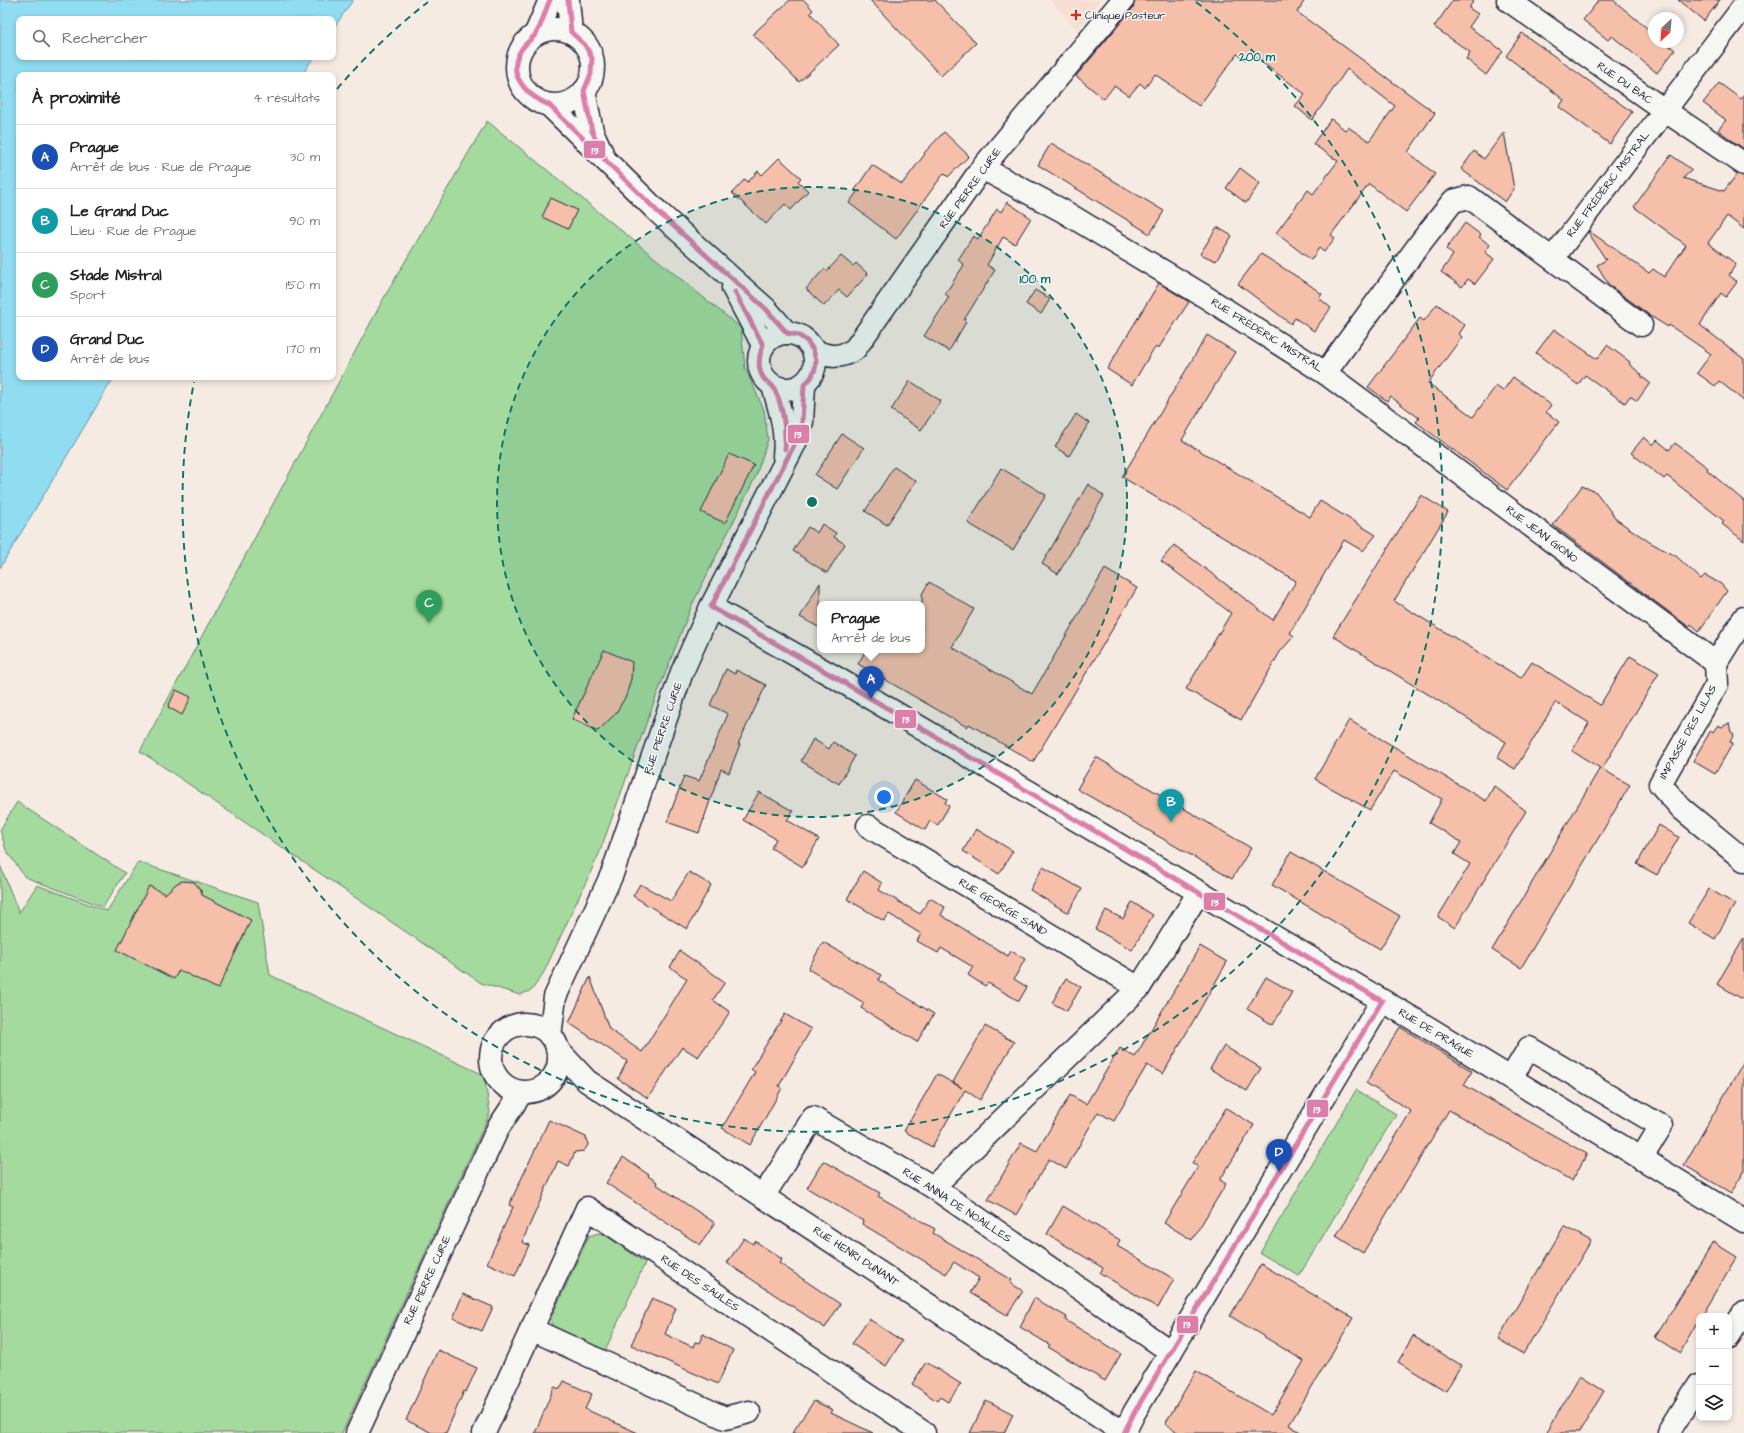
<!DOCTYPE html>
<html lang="fr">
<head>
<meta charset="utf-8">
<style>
  :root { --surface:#fff; --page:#f6f6f6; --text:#222; --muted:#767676; --line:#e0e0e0; --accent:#db2777 }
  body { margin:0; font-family:"Architects Daughter",sans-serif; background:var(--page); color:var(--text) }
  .controls { position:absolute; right:12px; bottom:12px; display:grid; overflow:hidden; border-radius:8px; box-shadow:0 2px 6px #0003 }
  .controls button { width:36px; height:36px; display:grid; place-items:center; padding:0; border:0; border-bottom:1px solid var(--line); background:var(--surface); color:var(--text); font:20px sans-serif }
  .compass { position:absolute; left:1648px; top:12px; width:36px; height:36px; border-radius:50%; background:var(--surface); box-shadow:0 2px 6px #0003; rotate:206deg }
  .you { position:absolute; left:884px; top:797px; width:14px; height:14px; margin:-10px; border:3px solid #fff; border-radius:50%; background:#1a73e8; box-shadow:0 0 0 6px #1a73e833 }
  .badge { display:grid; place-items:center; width:26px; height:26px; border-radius:50%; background:var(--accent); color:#fff; font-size:13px; font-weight:700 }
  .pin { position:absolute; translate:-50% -33px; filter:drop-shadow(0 1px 2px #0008) }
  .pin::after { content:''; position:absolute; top:21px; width:14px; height:12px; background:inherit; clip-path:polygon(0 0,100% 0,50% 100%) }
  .popup { position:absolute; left:817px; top:601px; width:108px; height:52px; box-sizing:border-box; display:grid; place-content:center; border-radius:8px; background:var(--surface); filter:drop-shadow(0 1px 3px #0005); font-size:13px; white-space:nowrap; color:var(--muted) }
  .popup b { font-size:15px; color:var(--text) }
  .popup::after { content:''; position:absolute; left:50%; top:100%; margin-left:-8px; border:8px solid transparent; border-top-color:var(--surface) }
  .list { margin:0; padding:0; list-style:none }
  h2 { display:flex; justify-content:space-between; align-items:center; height:52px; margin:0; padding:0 16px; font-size:17px }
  h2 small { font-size:13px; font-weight:400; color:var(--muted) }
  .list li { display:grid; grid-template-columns:26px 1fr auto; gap:12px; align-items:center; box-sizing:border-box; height:64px; padding:0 16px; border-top:1px solid var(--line) }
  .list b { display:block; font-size:15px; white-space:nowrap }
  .list p { margin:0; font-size:13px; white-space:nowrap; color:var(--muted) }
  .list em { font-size:13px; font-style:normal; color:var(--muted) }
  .icon { flex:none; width:22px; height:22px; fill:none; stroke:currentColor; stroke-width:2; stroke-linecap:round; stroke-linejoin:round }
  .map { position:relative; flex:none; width:1744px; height:1433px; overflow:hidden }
  .search { position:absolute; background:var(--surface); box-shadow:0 2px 6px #0003; left:16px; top:16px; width:320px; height:44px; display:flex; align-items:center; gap:10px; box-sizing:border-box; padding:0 14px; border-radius:8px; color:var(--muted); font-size:15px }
  .panel { position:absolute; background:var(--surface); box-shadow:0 2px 6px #0003; left:16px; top:72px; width:320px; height:308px; border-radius:8px }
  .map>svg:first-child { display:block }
  .built { fill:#f6ded2 }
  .green { fill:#a4da9d; stroke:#637e6c }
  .water { fill:#90dcf1; stroke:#6492a8 }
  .building { fill:#f5bfa9; stroke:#22223b }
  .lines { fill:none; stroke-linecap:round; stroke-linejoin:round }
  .minor-casing { stroke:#22223b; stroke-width:25 }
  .minor { stroke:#f6f6f2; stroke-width:22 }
  .bus-1-casing { stroke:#f6f6f2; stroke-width:8 }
  .bus-1 { stroke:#db7eaa; stroke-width:5 }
  .ring { fill:none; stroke:#0f766e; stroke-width:2; stroke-dasharray:7 5 }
  .poi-dot { fill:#c8321e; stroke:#f6f6f2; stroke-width:1.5 }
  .labels { text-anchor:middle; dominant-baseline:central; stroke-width:3; stroke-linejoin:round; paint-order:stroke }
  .poi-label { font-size:11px; fill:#22223b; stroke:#f6f6f2; text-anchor:start }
  .street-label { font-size:11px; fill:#22223b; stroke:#f6f6f2 }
  .centre { fill:#0f766e; stroke:#f6f6f2; stroke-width:2 }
  .ring-label { font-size:12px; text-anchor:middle; font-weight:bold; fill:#0f766e; stroke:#f6f6f2; stroke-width:3; stroke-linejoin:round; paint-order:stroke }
  .line-badge { stroke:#f6f6f2; stroke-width:1.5 }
  .badge-label { font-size:11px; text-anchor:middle; font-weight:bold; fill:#fff }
</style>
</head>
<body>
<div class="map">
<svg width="1744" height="1433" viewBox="0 0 1744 1433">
  <rect width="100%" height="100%" fill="#f6ebe3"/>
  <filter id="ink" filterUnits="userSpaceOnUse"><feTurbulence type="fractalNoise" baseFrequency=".025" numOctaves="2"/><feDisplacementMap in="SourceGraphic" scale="8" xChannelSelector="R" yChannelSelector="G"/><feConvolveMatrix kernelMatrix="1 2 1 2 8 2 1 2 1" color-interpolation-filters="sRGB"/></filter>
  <g filter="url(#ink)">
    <path class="built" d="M1050,0h50l-23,30z"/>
    <g class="green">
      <path d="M487,121l254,207 4,40 19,42 4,29 -12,37 -64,129 -41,105 -52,144 -55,118 -12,18 -12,5 -39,-12 -341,-232 245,-455z"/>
      <path d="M17,802l108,71 -22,34 -78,-30 -19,-27 -6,-20z"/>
      <path d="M138,862l120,40 12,73 214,100 6,38 -148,320h-342v-568l19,48 18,-28 70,26z"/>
      <path d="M1356,1090l40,24 -97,162 -39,-23z"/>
      <path d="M598,1233l6,1 41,29 -41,90 -49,-23 -4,-7v-5l38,-82z"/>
    </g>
    <path class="water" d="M0,0h353l-20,29v-10h-314v38h295l-12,18h-283v302h95l-114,191z"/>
    <g class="building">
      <path d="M790,0h14l9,10 -3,3 29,32 -40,37 -46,-48z"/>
      <path d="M870,0h65l41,43 -35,33z"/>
      <path d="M1135,0h170l-8,12 138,101 -27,39 27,22 -29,38 -37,-28 -38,51 4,3 -11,14 -5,-4 -8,12 -35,-27 32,-43 5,4 25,-33 -25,-17 18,-25 14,11 3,-3 21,14 26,-35 -48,-37 -35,51 -17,-14 10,-12 -56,-41 -4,7 -8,-6 -38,52 -44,-32 -10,14 -5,-5 -11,13 -15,-10 -10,13 -28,-23 57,-68z"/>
      <path d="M1453,0h21l-5,8 9,6 -9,13 34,24 -17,24 -20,-16 4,-7 -36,-25z"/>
      <path d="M1599,0h14l41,34v8h11l10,8 -18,23 -45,-37 -4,4 -25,-20z"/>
      <path d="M1678,0h42l-16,21z"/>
      <path d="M1522,33l110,79 -22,32 -51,-37 5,-7 -58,-44z"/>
      <path d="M1719,83l22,16 3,-4v54l-26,-19 8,-10 -23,-17z"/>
      <path d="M944,132l25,24 -21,21 -4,-4 -48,66 -47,-36 8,-11 -2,-2 17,-25 30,19 23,-30 -1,-1z"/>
      <path d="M1504,132l10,57 -9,13 -44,-33 13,-18 10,8z"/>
      <path d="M1051,143l113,68 -14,23 -112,-69z"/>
      <path d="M1671,155l21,15 -9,8 41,13 13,-17 7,2v53l-17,-13 -19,27 28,21 -7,11 8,7 -11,15 -5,-4 -21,32 44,34v42l-25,-20 -4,5 -18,-13 14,-19 -42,-29 -1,2 -16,-10 -43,-32 -12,-20 9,-5 -18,-28 1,-1 60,42 4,-4 11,8 22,-32 -52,-38z"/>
      <path d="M779,158l22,20 -3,3 10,10 -17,19 -6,-6 -19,20 -34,-31 13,-14 3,3 10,-11 4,4z"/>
      <path d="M1240,168l20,15 -14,20 -20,-15z"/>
      <path d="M551,198l26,12 -9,19 -26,-12z"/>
      <path d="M1007,202l24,16 -16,26 -12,-7 -16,28 8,5 -31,50 2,2 -17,29 -25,-15 25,-39 -4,-3 19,-29 -6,-5 15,-24 5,3 19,-30 4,3z"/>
      <path d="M1465,223l16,12 -2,2 11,8 -5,7 9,7 -19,25 -7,-5 -6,8 -21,-15 12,-17 -7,-6z"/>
      <path d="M1217,227l15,9 -16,25 -16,-7z"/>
      <path d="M1261,254l46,29 15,11 -3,4 12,10 -17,23 -19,-13 -4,6 -53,-40z"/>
      <path d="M841,256l12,10 3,-3 12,11 -21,23 -8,-7 -15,16 -18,-17 18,-20 3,2z"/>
      <path d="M1159,283l30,19 -31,47 -2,-2 -5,6 -19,32 -25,-16z"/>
      <path d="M1035,290l15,9 -9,15 -15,-10z"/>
      <path d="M1437,304l28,21 -6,9 3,3 -34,46 45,34 23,-31 7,5 10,-14 38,28 -5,7 13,10 -52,68 -91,-68 3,-4 -29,-22 -3,5 -19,-14 52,-69 4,3z"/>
      <path d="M1554,329l43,30 10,-14 23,17 -1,2 12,10 1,3 8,6 -13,18 -7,-5 -5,7 -40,-28 -7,10 -42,-32z"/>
      <path d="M1207,335l28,17 -53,88 128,77 10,-16 56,34 -13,16 -19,-11 -54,93 4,3 -14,16 -39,68 -55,-31 45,-76 -70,-52 13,-16 99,75 23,-39 -174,-104z"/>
      <path d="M910,381l31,20 -20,29 -30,-20z"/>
      <path d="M1076,414l13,9 -20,33 -14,-9z"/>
      <path d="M842,434l22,14 -27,41 -22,-14z"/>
      <path d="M1644,437l9,8 4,-5 12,10 6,-7 33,25 -1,2 37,31v40l-22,-17 2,-3 -57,-45 -3,3 -33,-26z"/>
      <path d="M729,454l25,11 -29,58 -24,-11z"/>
      <path d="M894,467l22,14 -29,44 -22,-14z"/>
      <path d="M1001,468l45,27 -33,55 -45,-27z"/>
      <path d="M1088,484l16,12 -46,78 -16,-10z"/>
      <path d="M1582,486l14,6 21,28 34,23 25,13 25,23 4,-4 16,9 6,7 -28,40 -8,-7 -2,3 -136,-102z"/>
      <path d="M1421,495l27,17 -54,89 127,77 11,-16 68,43 30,-49 29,17 -57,96 28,16 -109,183 -29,-18 108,-182 -28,-17 17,-28 -33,-21 -41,67 -18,-11 9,-16 -173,-106z"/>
      <path d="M822,524l14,9 -2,4 11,7 -18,29 -34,-22 15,-24 9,6z"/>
      <path d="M1105,569l32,19 -104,174 -64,-38 -2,3 -109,-63 8,-14h56v-56l7,-12 45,27 -22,38 80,47z"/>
      <path d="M820,583v45l-20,-11z"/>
      <path d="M604,650l28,12 -1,17 -5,17 -10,17 -18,18 -26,-12z"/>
      <path d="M726,669l9,5 1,-4 30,15 -28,59h2l-11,29 -8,-4 -22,64 -32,-11 17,-46 15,5 29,-67 -18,-9z"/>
      <path d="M176,690l15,7 -9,18 -14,-8z"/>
      <path d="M1349,720l137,81 8,-15 32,25 -71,117 -17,-11 32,-53 -16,-10 7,-12 -32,-19 13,-24 -48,-28 -24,39 -55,-31z"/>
      <path d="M1729,723l2,9 3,2 -4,8 3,1 -18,31 -22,-13 18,-31 2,2 5,-7 4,2z"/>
      <path d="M813,739l16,10 4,-7 22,14 -16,28 -38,-23z"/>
      <path d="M1096,757l155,91 -19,31 -155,-90z"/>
      <path d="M915,780l32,19 -2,4 4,3 -11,19 -8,-4 -5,9 -29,-18z"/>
      <path d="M759,792l34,19 -6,9 32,19 -16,28 -32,-19 5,-9 -33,-19z"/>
      <path d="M1659,825l20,12 -22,38 -20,-11z"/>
      <path d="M976,829l37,22 -14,23 -36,-23z"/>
      <path d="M1291,852l109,64 -20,33 -108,-64z"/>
      <path d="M1043,867l39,22 -14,24 -38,-23z"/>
      <path d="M863,871l19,12 -3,7 41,24 10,-16 15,9 -4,8 67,41 3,-5 14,8 -11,20 13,8 -8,14 -31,-18 -3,3 -17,-11 5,-8 -32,-19 -3,5 -21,-12 4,-7 -32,-20 -5,7 -37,-22z"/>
      <path d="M689,872l22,13 -24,44 -54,-33 7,-12 31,17z"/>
      <path d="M183,881l11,1 7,8 1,5 49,25 -33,69 -39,-19 -5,9 -57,-29 32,-64 16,8 12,-11z"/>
      <path d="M1709,889l26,15 -20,35 -27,-16z"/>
      <path d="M1132,902l21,13 -21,35 -37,-21 11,-19 17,9z"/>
      <path d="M1744,938v62l-27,-16z"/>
      <path d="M823,942l58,33 -3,5 56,34 -17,28 -56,-34 3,-5 -56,-34z"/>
      <path d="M1200,946l27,16 -64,112 -16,-9 -33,56 -16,-9 -32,57 -17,-10 -33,56 -28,-15 33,-57 16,8 33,-56 16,9 34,-56 15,9z"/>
      <path d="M680,951l45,31 -12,18 17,12 -32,45 -16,-10 -34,51 -30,-19 9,-18 -58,-38 21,-46 19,52 33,23 45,-73 -17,-12z"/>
      <path d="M1266,977l26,15 -19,33 -26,-16z"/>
      <path d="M1066,978l15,9 -14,24 -15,-8z"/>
      <path d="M785,1014l26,15 -32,57 3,2 -32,57 -28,-17 33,-56 -4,-3z"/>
      <path d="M985,1026l29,16 -34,58 -15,-10 -33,57 -28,-16 33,-57 25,14 -9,-6z"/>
      <path d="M1400,1027l72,44 -8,14 123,69 -15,27 -123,-71 -86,143 -27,-17 75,-125 -45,-28z"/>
      <path d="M1224,1046l37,22 -14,23 -37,-22z"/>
      <path d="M1744,1061v111l-13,21 -47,-28z"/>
      <path d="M1226,1108l28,17 -34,55 6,4 -34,56 -28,-17 34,-56 -6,-4z"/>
      <path d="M549,1120l37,17 2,8 -4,6 -9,1 -6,14 -11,-5 -36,81 7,3 -14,31 -28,-13 26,-56 -4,-2z"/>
      <path d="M623,1157l26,18 -1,1 9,6 -1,2 59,39 -15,22 -94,-62z"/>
      <path d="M823,1161l57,32 -2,3 57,33 -2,4 79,47 -2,3 13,8 -16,24 -37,-22 9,-15 -25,-16 -8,12 -84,-50 1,-3 -56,-33z"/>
      <path d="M1063,1206l57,34 -3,6 57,33 -16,29 -58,-35 3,-5 -56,-34z"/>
      <path d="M1564,1226l27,15 -68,113 -25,-15z"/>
      <path d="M744,1238l9,6 2,-3 27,18 -3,4 61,41 -15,24 -98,-65z"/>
      <path d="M1713,1242l24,15 -35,59h-3v5l-19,32 -25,-16z"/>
      <path d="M1261,1264l92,54 -64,107 13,8h-123l-14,-9 31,-53 75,44 33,-54 -74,-45z"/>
      <path d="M463,1294l30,13 -11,24 -29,-13z"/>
      <path d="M652,1298l24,10 -11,26 28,13 2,-5 4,1 4,-9 30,16 -15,34 -87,-39z"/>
      <path d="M1034,1298l33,19 -2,3 56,34 -16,27 -57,-34 2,-2 -30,-18z"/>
      <path d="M869,1319l33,22 -16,25 -34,-22z"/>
      <path d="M1413,1336l48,29 -15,26 -48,-29z"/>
      <path d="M438,1350l39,18 -11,24 -2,-1 -18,42h-14l-26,-13z"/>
      <path d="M926,1362l35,22 -13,18 -8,-5 -3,4 -25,-17z"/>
      <path d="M1580,1376l24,15 -25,42h-33z"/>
      <path d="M564,1381l28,13 -7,15 53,24h-103l19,-46 6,2z"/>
      <path d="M986,1400l27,14 -9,19h-34z"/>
      <path d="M814,1401l19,9 -2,3 42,20h-81z"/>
    </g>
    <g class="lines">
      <defs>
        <g id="minor">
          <path d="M568,0l3,32"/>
          <path d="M1508,0l156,110 80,54"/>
          <circle cx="555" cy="67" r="38"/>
          <path d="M536,33l14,-33"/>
          <path d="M584,91l8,40 10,22"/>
          <path d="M549,105l109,107 108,97 21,24"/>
          <path d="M982,168l81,43 38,23 103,62 121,77 391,290 28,-45"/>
          <path d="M1553,258l191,-252"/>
          <path d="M733,288l30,57"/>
          <circle cx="787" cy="361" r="28"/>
          <path d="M813,350c16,8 28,8 42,-1l127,-181 141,-168"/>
          <path d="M1325,373l96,-131 32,-41 16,-4 172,128"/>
          <path d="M773,386c7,24 14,45 11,70"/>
          <path d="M711,607l122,69 594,351 317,194"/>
          <path d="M1716,663l1,21 -57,100 22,25 62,51"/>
          <path d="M868,826l271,162"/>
          <circle cx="525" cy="1058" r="34"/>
          <path d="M550,1036l5,-39 57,-123 70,-202 29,-65 84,-164 7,-21 2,-37"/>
          <path d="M557,1049l30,32 537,352"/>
          <path d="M1511,1078l18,-30 132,78 -20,33"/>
          <path d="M933,1187l206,-199 60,-96"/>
          <path d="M764,1195l49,-77 120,69 238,165"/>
          <path d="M531,1329l194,89 24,-6"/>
          <path d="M1729,1336l15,-24"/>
          <path d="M357,1433l141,-305 24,-36"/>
          <path d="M484,1433l103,-225 337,225"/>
          <path d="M1124,1433l10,-20 248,-412"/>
          <path d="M1669,1433l30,-48"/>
        </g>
      </defs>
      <use href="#minor" class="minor-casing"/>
      <use href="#minor" class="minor"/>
      <defs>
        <g id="bus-1">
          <path d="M550,0c-5,10 -7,22 -13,32 -4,7 -12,11 -16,18 -16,25 7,46 28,55l109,107 108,97 21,24 11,2 9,6 6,9 3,10 -1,9 -4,9 -7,7 -2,37 -7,21 -84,164"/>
          <path d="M568,0l3,32 14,13 7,13 -1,16 -7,17 8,40 13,27"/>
          <path d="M735,292l28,53c-4,11 -7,25 2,35 3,3 7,4 9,8 9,18 12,41 11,61"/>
          <path d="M711,607l122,69 549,325"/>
          <path d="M1124,1433l10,-20 248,-412"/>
        </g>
      </defs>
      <use href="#bus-1" class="bus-1-casing"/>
      <use href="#bus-1" class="bus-1"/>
    </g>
  </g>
  <circle cx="812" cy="502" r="315" fill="#0f766e" fill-opacity=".12"/>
  <g class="ring">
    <circle cx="812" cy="502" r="315"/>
    <path d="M337 89A630 630 0 0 1 428 2M1196 2A630 630 0 1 1 194 382"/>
  </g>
  <path class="poi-dot" d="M1074 9h4v4h4v4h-4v4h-4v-4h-4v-4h4z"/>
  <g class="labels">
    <g class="poi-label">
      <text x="1085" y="15">Clinique Pasteur</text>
    </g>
    <g class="street-label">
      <text transform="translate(1625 83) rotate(35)">RUE DU BAC</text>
      <text transform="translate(1608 184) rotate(-53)">RUE FRÉDÉRIC MISTRAL</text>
      <text transform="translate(970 188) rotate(-54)">RUE PIERRE CURIE</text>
      <text transform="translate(1267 335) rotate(32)">RUE FRÉDÉRIC MISTRAL</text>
      <text transform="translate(1542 534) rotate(37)">RUE JEAN GIONO</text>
      <text transform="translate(663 728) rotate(-71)">RUE PIERRE CURIE</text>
      <text transform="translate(1688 732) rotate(-61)">IMPASSE DES LILAS</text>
      <text transform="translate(1003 907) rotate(31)">RUE GEORGE SAND</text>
      <text transform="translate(1436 1033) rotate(31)">RUE DE PRAGUE</text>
      <text transform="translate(957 1205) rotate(33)">RUE ANNA DE NOAILLES</text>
      <text transform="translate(856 1256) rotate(33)">RUE HENRI DUNANT</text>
      <text transform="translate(427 1280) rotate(-65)">RUE PIERRE CURIE</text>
      <text transform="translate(700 1283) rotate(34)">RUE DES SAULES</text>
    </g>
  </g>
  <circle cx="812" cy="502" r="6" class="centre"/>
  <g class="ring-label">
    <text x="1257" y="61">200 m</text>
    <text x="1035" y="283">100 m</text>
  </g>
  <g class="line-badge">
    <rect x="583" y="140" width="23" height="19" rx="4" fill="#db7eaa"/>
    <rect x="787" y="424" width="23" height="20" rx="4" fill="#db7eaa"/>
    <rect x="894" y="709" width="23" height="20" rx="4" fill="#db7eaa"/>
    <rect x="1203" y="892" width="23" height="19" rx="4" fill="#db7eaa"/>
    <rect x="1306" y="1099" width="23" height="19" rx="4" fill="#db7eaa"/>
    <rect x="1176" y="1315" width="23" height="19" rx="4" fill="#db7eaa"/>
  </g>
  <g class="badge-label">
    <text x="595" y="154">13</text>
    <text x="798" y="438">13</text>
    <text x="906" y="723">13</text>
    <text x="1215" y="906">13</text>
    <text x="1317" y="1113">13</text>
    <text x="1187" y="1328">13</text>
  </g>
</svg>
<div class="controls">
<button>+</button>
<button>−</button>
<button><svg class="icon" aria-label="layers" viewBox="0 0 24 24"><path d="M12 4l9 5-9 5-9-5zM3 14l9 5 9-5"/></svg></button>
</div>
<svg class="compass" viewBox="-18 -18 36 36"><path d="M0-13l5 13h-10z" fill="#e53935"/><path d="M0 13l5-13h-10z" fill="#767676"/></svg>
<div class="you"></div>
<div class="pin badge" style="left:871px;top:699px;background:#1a4fb4">A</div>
<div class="popup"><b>Prague</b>Arrêt de bus</div>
<div class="pin badge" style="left:1171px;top:822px;background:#0f9aa8">B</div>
<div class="pin badge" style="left:429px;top:623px;background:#2e9e5b">C</div>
<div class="pin badge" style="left:1279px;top:1172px;background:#1a4fb4">D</div>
<div class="search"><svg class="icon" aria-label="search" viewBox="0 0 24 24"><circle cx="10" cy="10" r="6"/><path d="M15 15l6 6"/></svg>Rechercher</div>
<section class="panel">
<h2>À proximité<small>4 résultats</small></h2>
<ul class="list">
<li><span class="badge" style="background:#1a4fb4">A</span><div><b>Prague</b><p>Arrêt de bus · Rue de Prague</p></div><em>30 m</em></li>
<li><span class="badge" style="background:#0f9aa8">B</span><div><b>Le Grand Duc</b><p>Lieu · Rue de Prague</p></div><em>90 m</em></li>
<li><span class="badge" style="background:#2e9e5b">C</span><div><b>Stade Mistral</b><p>Sport</p></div><em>150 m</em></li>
<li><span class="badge" style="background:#1a4fb4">D</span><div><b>Grand Duc</b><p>Arrêt de bus</p></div><em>170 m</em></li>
</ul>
</section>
</div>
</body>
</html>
